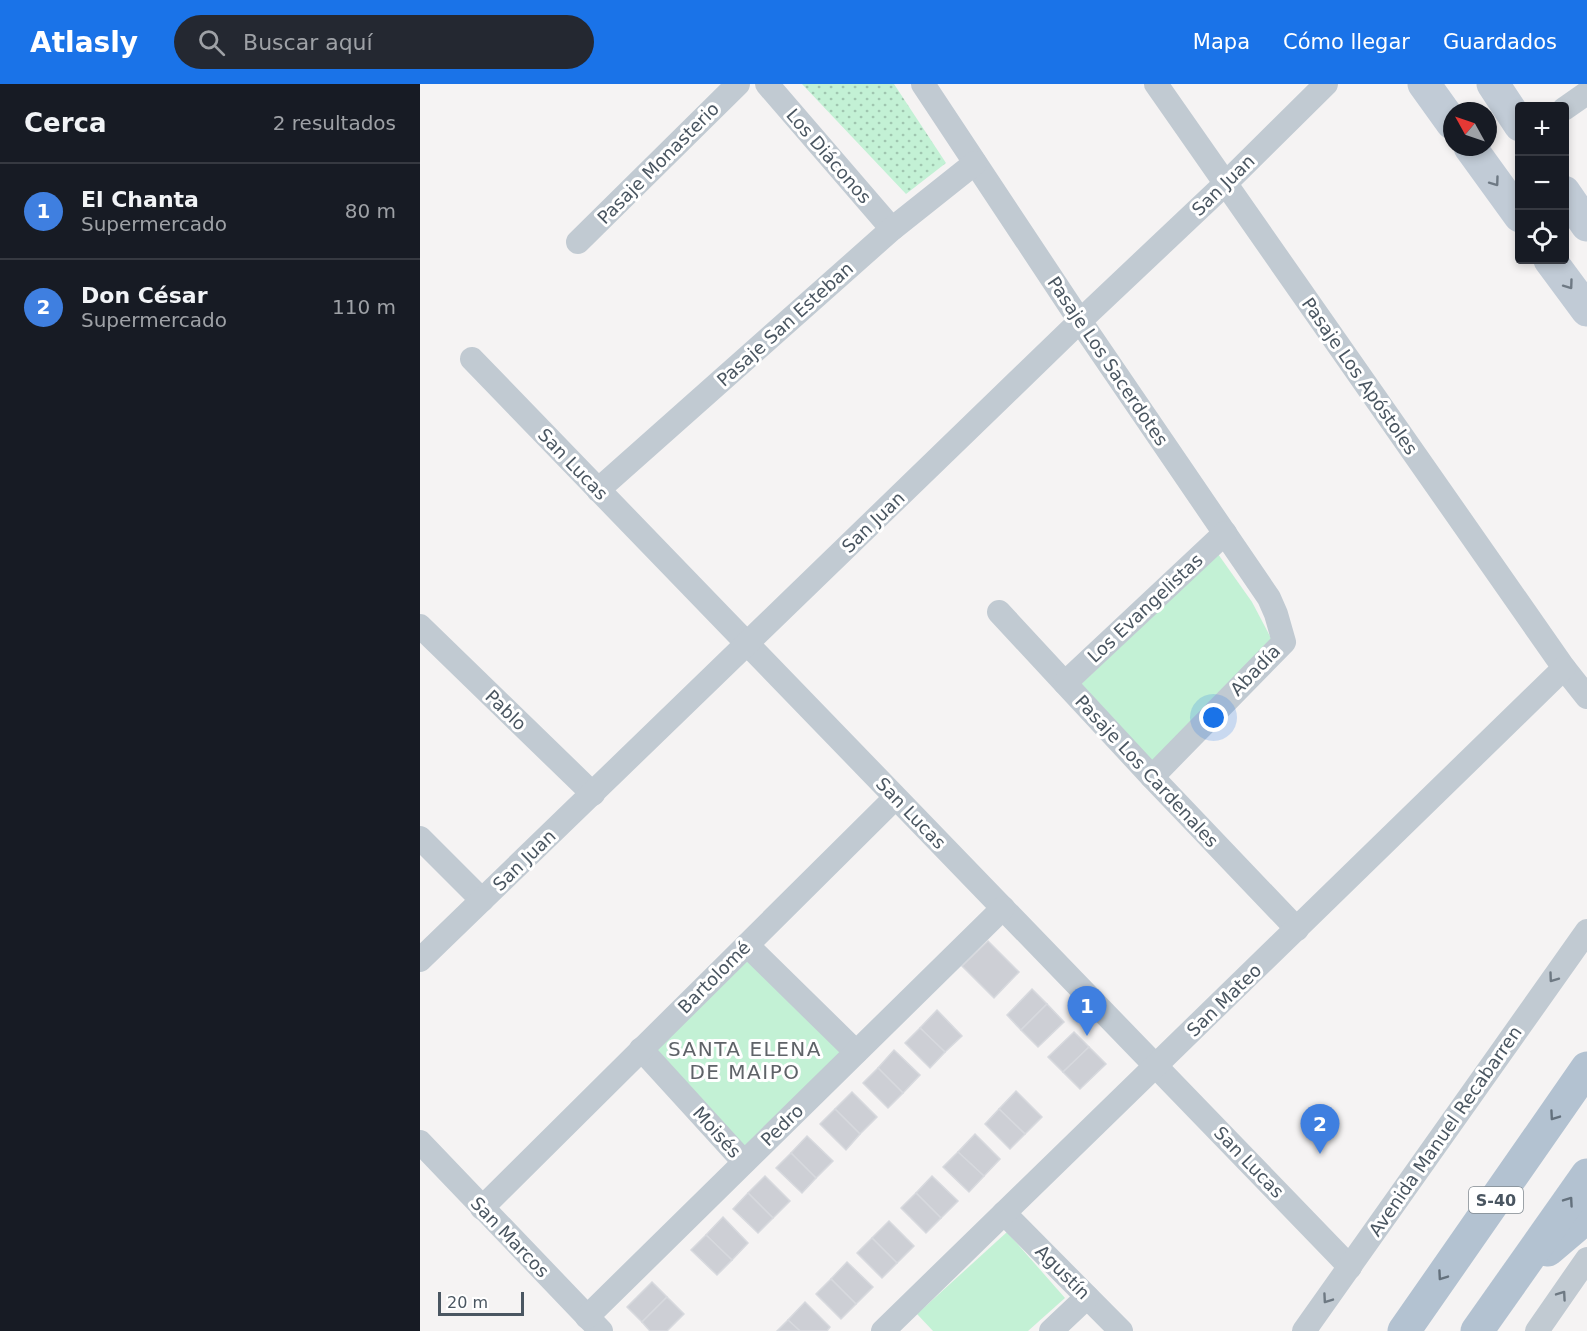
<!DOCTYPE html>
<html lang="es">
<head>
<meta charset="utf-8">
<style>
  :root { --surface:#171b24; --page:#242831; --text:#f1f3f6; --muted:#9ea1a6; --line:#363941; --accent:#1a73e8 }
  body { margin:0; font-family:"DejaVu Sans",sans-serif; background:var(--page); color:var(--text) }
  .controls { position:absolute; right:18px; top:18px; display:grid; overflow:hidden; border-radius:6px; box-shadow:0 3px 9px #0003 }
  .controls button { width:54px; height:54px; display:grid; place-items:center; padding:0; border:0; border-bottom:2px solid var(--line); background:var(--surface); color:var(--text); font:30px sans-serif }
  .compass { position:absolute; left:1023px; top:18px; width:54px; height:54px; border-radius:50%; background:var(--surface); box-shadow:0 3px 9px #0003; rotate:310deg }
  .scale { position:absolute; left:18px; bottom:15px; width:86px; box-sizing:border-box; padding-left:6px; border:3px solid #4a5661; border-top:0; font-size:16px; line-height:21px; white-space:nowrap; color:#4a5661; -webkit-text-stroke:4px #fff; paint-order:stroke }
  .you { position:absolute; left:794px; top:634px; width:21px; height:21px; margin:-15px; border:4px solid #fff; border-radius:50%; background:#1a73e8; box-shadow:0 0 0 9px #1a73e833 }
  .badge { display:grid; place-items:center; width:39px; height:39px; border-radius:50%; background:var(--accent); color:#fff; font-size:20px; font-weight:700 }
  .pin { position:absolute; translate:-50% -50px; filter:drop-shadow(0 2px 3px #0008) }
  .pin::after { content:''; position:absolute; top:32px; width:21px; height:18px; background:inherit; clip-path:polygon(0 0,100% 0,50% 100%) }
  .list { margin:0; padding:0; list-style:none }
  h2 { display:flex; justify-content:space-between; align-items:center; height:78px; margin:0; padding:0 24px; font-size:26px }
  h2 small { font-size:20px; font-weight:400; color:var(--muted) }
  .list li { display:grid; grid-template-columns:39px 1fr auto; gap:18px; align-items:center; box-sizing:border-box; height:96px; padding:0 24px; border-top:2px solid var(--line) }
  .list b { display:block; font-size:22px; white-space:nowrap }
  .list p { margin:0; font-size:20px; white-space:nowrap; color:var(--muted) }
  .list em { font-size:20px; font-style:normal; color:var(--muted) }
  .icon { flex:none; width:33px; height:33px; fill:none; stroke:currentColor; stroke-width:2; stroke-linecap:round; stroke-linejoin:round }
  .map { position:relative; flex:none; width:1167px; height:1247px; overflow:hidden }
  header { display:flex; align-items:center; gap:36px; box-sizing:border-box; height:84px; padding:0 30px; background:var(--accent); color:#fff }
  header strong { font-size:28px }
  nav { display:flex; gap:33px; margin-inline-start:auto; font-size:21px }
  .search { width:420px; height:54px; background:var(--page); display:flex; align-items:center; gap:15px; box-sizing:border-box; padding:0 21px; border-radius:33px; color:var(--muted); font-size:22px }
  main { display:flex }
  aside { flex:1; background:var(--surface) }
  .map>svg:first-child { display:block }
  .grass { fill:url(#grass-dots) }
  .park { fill:#c3f1d5 }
  .building { fill:#cdcfd5; stroke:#d7d9de; stroke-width:1.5 }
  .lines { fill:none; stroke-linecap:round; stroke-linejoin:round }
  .street { stroke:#c1cad2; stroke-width:24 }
  .secondary { stroke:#c1cbd6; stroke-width:33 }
  .primary { stroke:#b3c2d1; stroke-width:33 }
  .oneway { stroke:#6e7984 }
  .oneway2 { stroke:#6e7983 }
  .oneway3 { stroke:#64717d }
  .labels { text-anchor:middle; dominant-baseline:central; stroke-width:6; stroke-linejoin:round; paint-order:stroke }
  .shield { fill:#fff; stroke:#808990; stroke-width:1.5 }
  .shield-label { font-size:16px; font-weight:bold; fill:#4a5661 }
  .street-label { font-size:18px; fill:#4a5661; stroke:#fff }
  .neighbourhood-label { font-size:20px; letter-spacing:1.5px; fill:#5f6368; stroke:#fff }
</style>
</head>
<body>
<header>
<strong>Atlasly</strong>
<div class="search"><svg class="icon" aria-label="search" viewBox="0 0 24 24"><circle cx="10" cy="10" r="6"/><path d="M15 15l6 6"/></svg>Buscar aquí</div>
<nav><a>Mapa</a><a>Cómo llegar</a><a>Guardados</a></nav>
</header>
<main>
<aside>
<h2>Cerca<small>2 resultados</small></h2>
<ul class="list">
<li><span class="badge" style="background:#3f7fe0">1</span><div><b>El Chanta</b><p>Supermercado</p></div><em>80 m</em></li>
<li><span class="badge" style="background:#3f7fe0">2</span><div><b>Don César</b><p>Supermercado</p></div><em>110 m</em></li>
</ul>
</aside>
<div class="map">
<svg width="1167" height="1247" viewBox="0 0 1167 1247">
  <defs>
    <pattern id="grass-dots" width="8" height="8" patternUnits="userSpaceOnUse" patternTransform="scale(1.5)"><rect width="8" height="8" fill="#c3f1d5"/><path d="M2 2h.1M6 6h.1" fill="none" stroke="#a0c6b0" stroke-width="1.8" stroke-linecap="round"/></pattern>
  </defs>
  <rect width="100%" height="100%" fill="#f5f3f3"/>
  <path class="grass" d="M382,0h92l52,79 -40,31z"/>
  <g class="park">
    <path d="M798,470l34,48 20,38 -120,121 -71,-77z"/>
    <path d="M328,867l105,100 -108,106 -99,-108z"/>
    <path d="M587,1148l58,66 -37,33h-95l-16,-17z"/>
  </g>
  <g class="building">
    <path d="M568,857l31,31 -25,26 -32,-32z"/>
    <path d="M612,905l15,15 -26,26 -14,-15z"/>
    <path d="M627,920l17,18 -26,25 -17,-17z"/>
    <path d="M517,926l25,26 -17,16 -25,-24z"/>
    <path d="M500,944l25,24 -15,16 -25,-25z"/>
    <path d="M654,948l15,15 -26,25 -15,-15z"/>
    <path d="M669,963l17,17 -26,25 -17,-17z"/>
    <path d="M474,966l26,25 -17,18 -25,-25z"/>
    <path d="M458,984l25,25 -15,15 -25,-25z"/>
    <path d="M596,1007l26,26 -17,17 -26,-25z"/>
    <path d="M432,1008l25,25 -17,17 -25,-25z"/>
    <path d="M415,1025l25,25 -14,16 -26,-26z"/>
    <path d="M579,1025l26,25 -15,15 -25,-25z"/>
    <path d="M555,1050l25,25 -16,17 -26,-24z"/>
    <path d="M387,1052l26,25 -17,17 -25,-25z"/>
    <path d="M538,1068l26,24 -15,16 -26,-25z"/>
    <path d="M371,1069l25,25 -14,15 -26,-25z"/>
    <path d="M345,1092l25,25 -17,17 -25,-25z"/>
    <path d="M512,1092l26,25 -17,17 -25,-25z"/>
    <path d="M328,1109l25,25 -15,15 -25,-24z"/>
    <path d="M496,1109l25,25 -15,15 -25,-25z"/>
    <path d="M303,1133l25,26 -16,17 -26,-25z"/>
    <path d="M469,1137l25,25 -17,17 -25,-25z"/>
    <path d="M286,1151l26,25 -15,15 -26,-25z"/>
    <path d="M452,1154l25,25 -15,15 -25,-25z"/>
    <path d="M427,1178l26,25 -17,17 -25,-25z"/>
    <path d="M411,1195l25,25 -15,15 -25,-25z"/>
    <path d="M232,1198l15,15 -25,25 -15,-15z"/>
    <path d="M247,1213l17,17 -17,17h-17l-8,-9z"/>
    <path d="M385,1218l25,25 -3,4h-27l-12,-11z"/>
    <path d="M368,1236l12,11h-23z"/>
  </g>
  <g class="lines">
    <g class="street">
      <path d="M347,0l125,145"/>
      <path d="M503,0l157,237 189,277 7,16 8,28 -132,135"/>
      <path d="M736,0l408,584 23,29"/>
      <path d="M1144,25l23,-16"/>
      <path d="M158,158l160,-158"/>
      <path d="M52,275l878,908"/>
      <path d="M178,406l294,-261 83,-66"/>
      <path d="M579,528l153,165 145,152"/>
      <path d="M0,542l173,168"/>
      <path d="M645,599l160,-150"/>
      <path d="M0,754l62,62"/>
      <path d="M327,861l109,107"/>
      <path d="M0,876l660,-639 145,-137 101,-100"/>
      <path d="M221,965l103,113"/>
      <path d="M0,1058l181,189"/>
      <path d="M62,1124l413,-410"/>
      <path d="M584,1129l117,118"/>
      <path d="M167,1233l416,-409"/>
      <path d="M463,1247l681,-663"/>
      <path d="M631,1247l36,-34"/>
      <path d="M884,1247l283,-400"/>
      <path d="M1117,1247l50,-72"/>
    </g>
    <g class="secondary">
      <path d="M1004,0l28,39"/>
      <path d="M1073,0l27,41"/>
      <path d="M1050,63l50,69"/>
      <path d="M1144,108l23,33"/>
      <path d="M1130,176l37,50"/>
    </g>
    <g class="primary">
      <path d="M1128,1166l39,-33"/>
      <path d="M984,1247l183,-263"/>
      <path d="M1057,1247l110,-156"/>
    </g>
  </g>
  <defs><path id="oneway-chevron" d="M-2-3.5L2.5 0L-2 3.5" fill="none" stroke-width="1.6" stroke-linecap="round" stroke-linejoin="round" transform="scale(1.5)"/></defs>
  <g class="oneway">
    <use href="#oneway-chevron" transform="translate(1075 98) rotate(54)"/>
    <use href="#oneway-chevron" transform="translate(1149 201) rotate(54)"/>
  </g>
  <g class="oneway2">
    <use href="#oneway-chevron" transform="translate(1133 894) rotate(126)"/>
    <use href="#oneway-chevron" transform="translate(1142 1211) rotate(-55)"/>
    <use href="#oneway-chevron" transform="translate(907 1215) rotate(125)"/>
  </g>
  <g class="oneway3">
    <use href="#oneway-chevron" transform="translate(1134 1032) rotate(125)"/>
    <use href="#oneway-chevron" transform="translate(1149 1117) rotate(-55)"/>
    <use href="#oneway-chevron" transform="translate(1022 1192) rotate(125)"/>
  </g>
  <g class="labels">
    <rect class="shield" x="1049" y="1103" width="54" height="26" rx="4.5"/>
    <g class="shield-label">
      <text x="1076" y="1116">S-40</text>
    </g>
    <g class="street-label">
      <text transform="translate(409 72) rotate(49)">Los Diáconos</text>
      <text transform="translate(238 79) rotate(-45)">Pasaje Monasterio</text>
      <text transform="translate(803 101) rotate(-44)">San Juan</text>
      <text transform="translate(365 240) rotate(-42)">Pasaje San Esteban</text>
      <text transform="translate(688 277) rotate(56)">Pasaje Los Sacerdotes</text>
      <text transform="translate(940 292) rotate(55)">Pasaje Los Apóstoles</text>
      <text transform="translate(153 380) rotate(46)">San Lucas</text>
      <text transform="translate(453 438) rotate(-44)">San Juan</text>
      <text transform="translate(725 524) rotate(-43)">Los Evangelistas</text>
      <text transform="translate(835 586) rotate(-46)">Abadía</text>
      <text transform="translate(86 626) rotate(44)">Pablo</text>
      <text transform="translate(727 687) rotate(47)">Pasaje Los Cardenales</text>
      <text transform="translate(491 729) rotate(46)">San Lucas</text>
      <text transform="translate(104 776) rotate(-44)">San Juan</text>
      <text transform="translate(294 893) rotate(-45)">Bartolomé</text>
      <text transform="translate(804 916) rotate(-44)">San Mateo</text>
      <text transform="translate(362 1041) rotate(-44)">Pedro</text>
      <text transform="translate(1025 1047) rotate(-55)">Avenida Manuel Recabarren</text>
      <text transform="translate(297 1048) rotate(48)">Moisés</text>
      <text transform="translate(829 1078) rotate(46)">San Lucas</text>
      <text transform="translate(90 1153) rotate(46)">San Marcos</text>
      <text transform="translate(643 1188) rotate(45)">Agustín</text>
    </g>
    <g class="neighbourhood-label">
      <text x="325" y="965">SANTA ELENA<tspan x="325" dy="23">DE MAIPO</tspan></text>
    </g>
  </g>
</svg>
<div class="controls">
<button>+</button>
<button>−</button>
<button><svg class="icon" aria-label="locate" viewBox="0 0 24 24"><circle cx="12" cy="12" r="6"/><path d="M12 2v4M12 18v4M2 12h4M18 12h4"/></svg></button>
</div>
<svg class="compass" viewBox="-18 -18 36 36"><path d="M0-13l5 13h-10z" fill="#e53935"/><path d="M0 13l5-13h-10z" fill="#9ea1a6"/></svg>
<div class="scale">20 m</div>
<div class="you"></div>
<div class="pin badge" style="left:667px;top:952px;background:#3f7fe0">1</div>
<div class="pin badge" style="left:900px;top:1070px;background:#3f7fe0">2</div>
</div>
</main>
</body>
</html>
